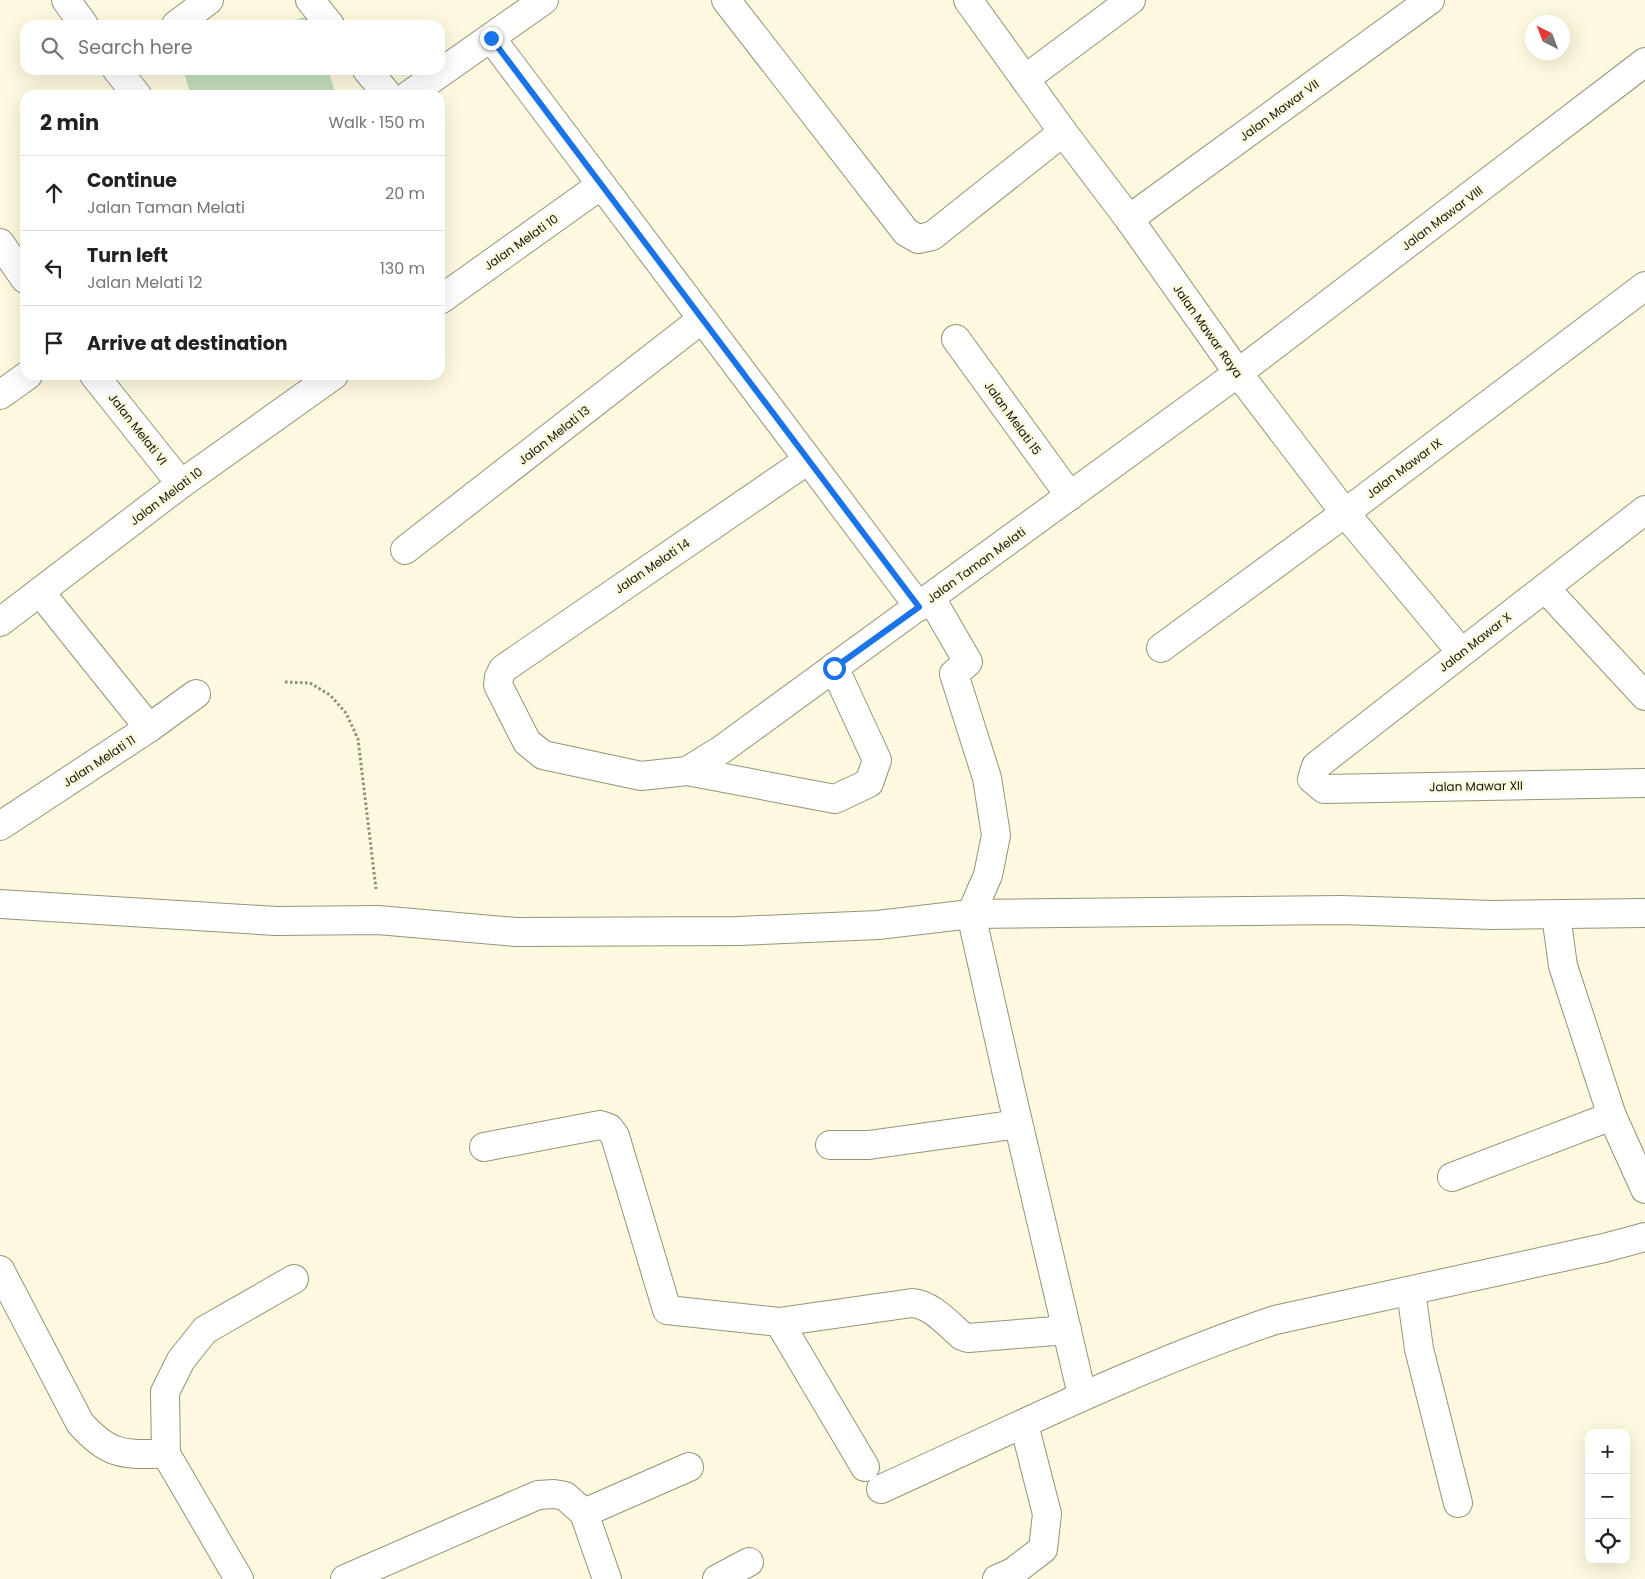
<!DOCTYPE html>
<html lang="en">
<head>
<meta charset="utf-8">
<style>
  :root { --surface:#fff; --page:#f6f6f6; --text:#222; --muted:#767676; --line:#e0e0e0 }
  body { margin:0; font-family:Poppins,sans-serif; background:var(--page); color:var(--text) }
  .controls { position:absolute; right:15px; bottom:15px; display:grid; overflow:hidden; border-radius:10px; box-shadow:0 5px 20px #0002 }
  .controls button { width:45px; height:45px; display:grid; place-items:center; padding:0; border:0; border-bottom:1px solid var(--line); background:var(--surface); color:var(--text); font:25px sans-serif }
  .compass { position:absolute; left:1525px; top:15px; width:45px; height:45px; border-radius:50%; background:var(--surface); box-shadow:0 5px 20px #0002; rotate:318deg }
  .stop { position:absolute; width:15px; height:15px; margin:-11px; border:4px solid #1a73e8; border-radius:50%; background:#fff }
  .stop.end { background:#1a73e8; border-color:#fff; box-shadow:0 1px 5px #0008 }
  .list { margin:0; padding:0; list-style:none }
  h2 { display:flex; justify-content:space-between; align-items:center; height:65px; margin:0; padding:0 20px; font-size:21px }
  h2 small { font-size:16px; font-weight:400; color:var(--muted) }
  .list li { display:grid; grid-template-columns:32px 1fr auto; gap:15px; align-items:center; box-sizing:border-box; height:75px; padding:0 20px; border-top:1px solid var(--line) }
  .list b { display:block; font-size:19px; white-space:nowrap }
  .list p { margin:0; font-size:16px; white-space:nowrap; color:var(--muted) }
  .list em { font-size:16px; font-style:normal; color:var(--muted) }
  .icon { flex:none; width:28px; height:28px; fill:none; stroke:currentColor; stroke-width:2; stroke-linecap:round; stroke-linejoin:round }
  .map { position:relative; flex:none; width:1645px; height:1579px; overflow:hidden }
  .search { position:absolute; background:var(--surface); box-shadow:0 5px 20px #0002; left:20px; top:20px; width:425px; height:55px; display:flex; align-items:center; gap:12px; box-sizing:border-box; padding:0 18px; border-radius:15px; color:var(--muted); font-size:19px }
  .panel { position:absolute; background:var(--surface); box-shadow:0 5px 20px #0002; left:20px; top:90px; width:425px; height:290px; border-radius:15px }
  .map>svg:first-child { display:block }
  .building { fill:#c3dfb9 }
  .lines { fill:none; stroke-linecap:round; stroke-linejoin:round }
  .minor-casing { stroke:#96937a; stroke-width:30 }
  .path { stroke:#908e7b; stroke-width:3; stroke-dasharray:2.5 2.5; stroke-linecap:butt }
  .minor { stroke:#fff; stroke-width:28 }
  .route { stroke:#1a73e8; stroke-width:6 }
  .labels { text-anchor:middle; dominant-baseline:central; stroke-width:5; stroke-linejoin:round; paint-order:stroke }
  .street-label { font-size:12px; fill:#15140b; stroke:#fcf9de }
</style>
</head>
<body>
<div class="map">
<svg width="1645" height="1579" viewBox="0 0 1645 1579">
  <rect width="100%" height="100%" fill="#fcf9de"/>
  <g class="building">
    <path d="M310,15l3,10h-32z"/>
    <path d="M183,70h145l8,25h-145z"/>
  </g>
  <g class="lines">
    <defs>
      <g id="minor">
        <path d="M66,0l18,25"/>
        <path d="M310,0l20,25"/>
        <path d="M726,0l180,232 12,7 14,-3 131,-104"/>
        <path d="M968,0l95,132 66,87 109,154 107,140 116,139"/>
        <path d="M176,25l33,-25"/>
        <path d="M491,38l428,569"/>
        <path d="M117,70l20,25"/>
        <path d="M367,70l21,25"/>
        <path d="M1025,79l106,-79"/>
        <path d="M409,95l135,-95"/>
        <path d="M1129,219l301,-219"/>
        <path d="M0,243l25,36"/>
        <path d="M440,300l161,-115"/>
        <path d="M956,339l114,157"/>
        <path d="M94,375l87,109"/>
        <path d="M0,395l28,-20"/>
        <path d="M808,460l-305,209 -4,8 -1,8 29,57 16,13 98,21 46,-5 34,-21 517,-377 407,-311"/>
        <path d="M1645,510l-329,256 -4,13 12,10 321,-6"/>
        <path d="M405,550l297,-231"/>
        <path d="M1545,588l100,108"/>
        <path d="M40,592l109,136"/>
        <path d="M931,598l37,64 -14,12 33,104 9,57 -8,40 -17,39 40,178 71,303"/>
        <path d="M0,622l181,-138 153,-109"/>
        <path d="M1161,648l184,-135 300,-227"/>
        <path d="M687,771l148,28 34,-16 8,-23 -43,-93"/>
        <path d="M0,826l149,-98 47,-34"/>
        <path d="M0,904l276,17 102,-1 138,12 222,-1 140,-6 93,-11 370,-4 152,5 152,-2"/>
        <path d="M1556,915l7,51 49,150 33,73"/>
        <path d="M830,1145h39l149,-21"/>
        <path d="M484,1147l116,-22 9,3 6,8 52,174 112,12 133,-19c19,1 36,21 50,33l6,2 99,-8"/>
        <path d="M1452,1177l160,-61"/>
        <path d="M0,1270l80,153c30,34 44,31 86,31"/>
        <path d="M1411,1291l8,58 39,154"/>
        <path d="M779,1322l86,145"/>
        <path d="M881,1489c130,-59 258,-123 394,-169l329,-72 41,-11"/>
        <path d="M584,1513l105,-46"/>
        <path d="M239,1579l-73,-125 -1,-62 16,-32 24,-30 89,-51"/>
        <path d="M345,1579l193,-84 16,-1 11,2 19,17 23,66"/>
        <path d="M717,1579l32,-17"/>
        <path d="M997,1579l16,-7 30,-23 4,-35 -23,-90"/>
      </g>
    </defs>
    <use href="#minor" class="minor-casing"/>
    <path class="path" d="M285,682l25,1 20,12 16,18 12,26 18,150"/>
    <use href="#minor" class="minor"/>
  </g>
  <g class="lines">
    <path class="route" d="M491,38l428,569 -85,61"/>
  </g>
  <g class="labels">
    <g class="street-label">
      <text transform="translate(1279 110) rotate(-36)">Jalan Mawar VII</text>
      <text transform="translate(1442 218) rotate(-37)">Jalan Mawar VIII</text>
      <text transform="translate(521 242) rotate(-35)">Jalan Melati 10</text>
      <text transform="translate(1208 331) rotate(55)">Jalan Mawar Raya</text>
      <text transform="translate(1013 418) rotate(54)">Jalan Melati 15</text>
      <text transform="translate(138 429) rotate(52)">Jalan Melati VI</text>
      <text transform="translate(554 435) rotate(-38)">Jalan Melati 13</text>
      <text transform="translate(1404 468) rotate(-37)">Jalan Mawar IX</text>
      <text transform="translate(166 496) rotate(-37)">Jalan Melati 10</text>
      <text transform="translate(976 565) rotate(-36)">Jalan Taman Melati</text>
      <text transform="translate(652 566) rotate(-34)">Jalan Melati 14</text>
      <text transform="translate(1475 642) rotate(-38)">Jalan Mawar X</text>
      <text transform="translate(99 761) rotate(-33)">Jalan Melati 11</text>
      <text transform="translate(1476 786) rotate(-1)">Jalan Mawar XII</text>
    </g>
  </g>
</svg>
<div class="controls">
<button>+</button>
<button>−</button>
<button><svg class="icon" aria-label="locate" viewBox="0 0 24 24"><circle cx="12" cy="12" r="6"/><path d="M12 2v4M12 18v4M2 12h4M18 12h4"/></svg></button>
</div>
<svg class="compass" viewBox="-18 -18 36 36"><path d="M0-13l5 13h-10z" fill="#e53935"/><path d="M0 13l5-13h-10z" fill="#767676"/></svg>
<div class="stop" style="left:834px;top:668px"></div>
<div class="stop end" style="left:491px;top:38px"></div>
<div class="search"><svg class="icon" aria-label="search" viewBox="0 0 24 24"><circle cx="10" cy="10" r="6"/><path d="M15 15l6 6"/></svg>Search here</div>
<section class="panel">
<h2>2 min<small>Walk · 150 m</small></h2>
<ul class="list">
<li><svg class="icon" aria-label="ahead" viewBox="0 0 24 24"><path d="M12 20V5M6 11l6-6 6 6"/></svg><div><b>Continue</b><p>Jalan Taman Melati</p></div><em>20 m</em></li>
<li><svg class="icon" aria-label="left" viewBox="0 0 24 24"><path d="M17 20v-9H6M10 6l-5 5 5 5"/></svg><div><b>Turn left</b><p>Jalan Melati 12</p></div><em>130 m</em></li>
<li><svg class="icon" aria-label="arrive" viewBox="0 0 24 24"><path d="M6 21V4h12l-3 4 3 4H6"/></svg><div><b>Arrive at destination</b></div></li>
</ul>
</section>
</div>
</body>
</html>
